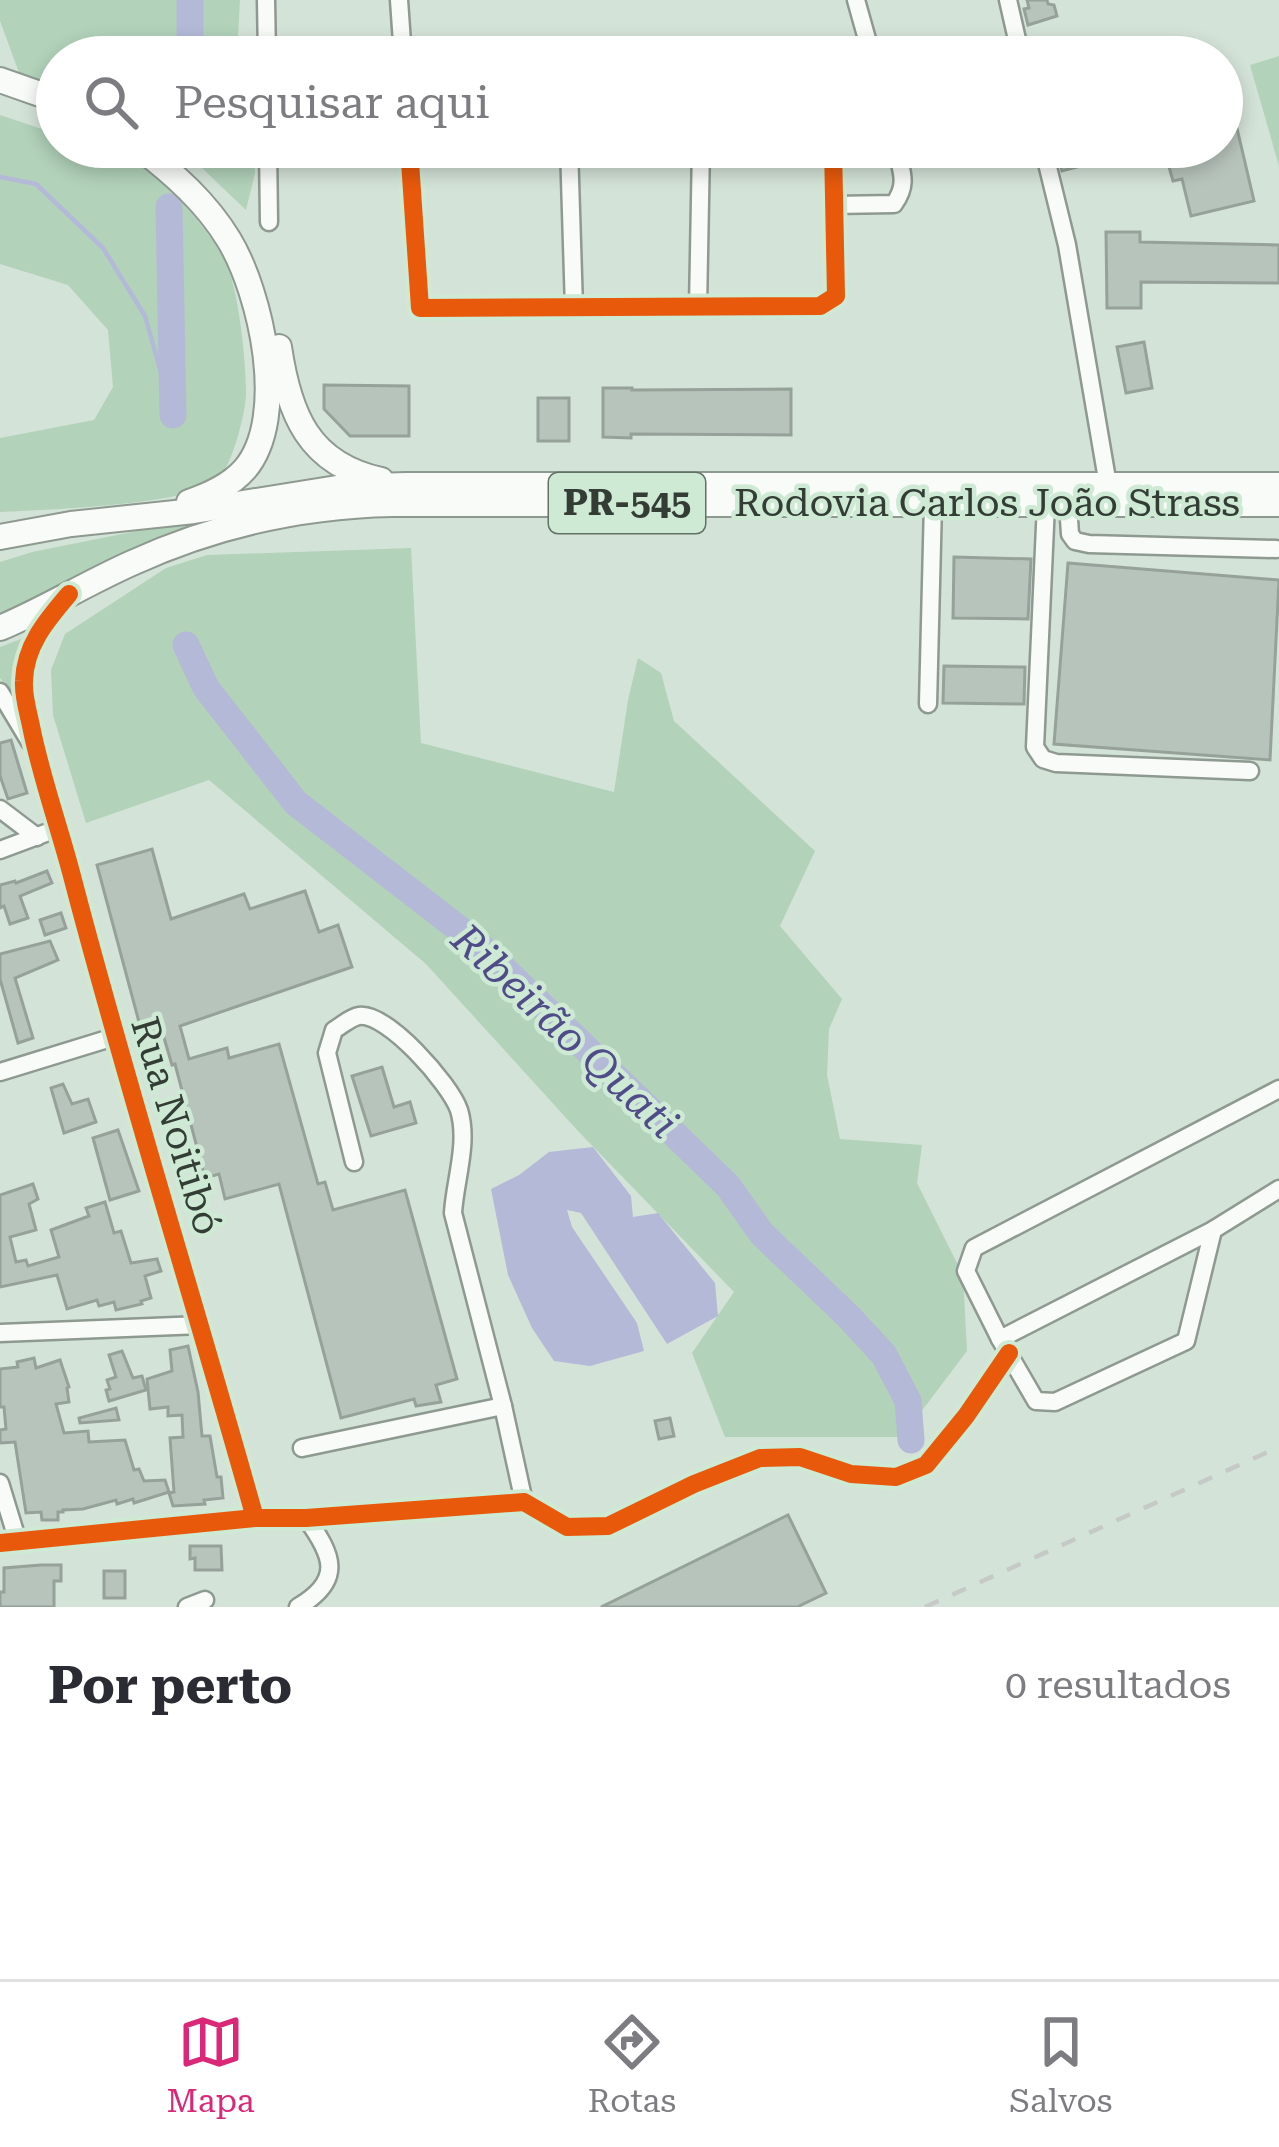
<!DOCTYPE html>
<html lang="pt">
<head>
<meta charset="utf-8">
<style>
  :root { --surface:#fff; --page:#f7f7f7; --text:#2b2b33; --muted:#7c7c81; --line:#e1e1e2; --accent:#db2777 }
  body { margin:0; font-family:"Roboto Serif",serif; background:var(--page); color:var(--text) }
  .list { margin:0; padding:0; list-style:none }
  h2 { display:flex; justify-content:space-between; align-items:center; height:156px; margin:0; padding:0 48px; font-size:51px }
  h2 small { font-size:39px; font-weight:400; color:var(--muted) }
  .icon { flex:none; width:66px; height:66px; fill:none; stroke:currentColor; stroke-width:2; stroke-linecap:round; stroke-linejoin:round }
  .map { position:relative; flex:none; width:1279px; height:1607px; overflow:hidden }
  .search { position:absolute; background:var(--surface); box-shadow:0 6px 18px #0003; left:36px; right:36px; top:36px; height:132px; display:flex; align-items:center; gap:30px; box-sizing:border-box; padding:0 42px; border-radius:66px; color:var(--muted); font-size:45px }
  .sheet { height:372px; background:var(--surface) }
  nav { display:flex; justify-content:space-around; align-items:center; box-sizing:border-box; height:168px; border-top:3px solid var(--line); background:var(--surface); font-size:33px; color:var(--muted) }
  nav a { display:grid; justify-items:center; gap:6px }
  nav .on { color:var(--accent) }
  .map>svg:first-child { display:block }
  .green { fill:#b2d2ba }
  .water { fill:#b4b9d8 }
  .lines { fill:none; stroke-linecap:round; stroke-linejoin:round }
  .stream { stroke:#b4b9d8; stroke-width:4.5 }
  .river { stroke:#b4b9d8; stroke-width:27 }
  .building { fill:#b7c4bb; stroke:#96a299; stroke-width:3 }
  .minor-casing { stroke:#8e9990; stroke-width:21 }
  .highway-casing { stroke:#8e9990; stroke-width:28 }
  .minor { stroke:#f9fbf9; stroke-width:16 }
  .highway { stroke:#f9fbf9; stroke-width:24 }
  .rail { stroke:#c6cac7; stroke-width:4.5; stroke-dasharray:15 15; stroke-linecap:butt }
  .cycleway-casing { stroke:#cee9d4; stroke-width:26 }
  .cycleway { stroke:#e8590c; stroke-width:18 }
  .labels { text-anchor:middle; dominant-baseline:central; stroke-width:9; stroke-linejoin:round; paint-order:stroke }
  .shield { fill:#cee9d4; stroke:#627165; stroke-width:3 }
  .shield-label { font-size:36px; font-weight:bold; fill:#333d35 }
  .street-label { font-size:39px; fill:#333d35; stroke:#cee9d4 }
  .water-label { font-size:42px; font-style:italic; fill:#504c8a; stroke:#cee9d4 }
</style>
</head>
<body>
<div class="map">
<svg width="1279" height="1607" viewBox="0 0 1279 1607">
  <rect width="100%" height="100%" fill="#d4e3d8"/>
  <g class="green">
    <path d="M0,0h240l-3,57h-180v35l-36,-14 -21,-57z"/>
    <path d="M1279,56v110l-29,-101z"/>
    <path d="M0,115l57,19v13c27,0 56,-1 81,14 25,15 78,77 89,104 12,29 19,96 19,128 0,20 -14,72 -28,87 -26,25 -177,30 -218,32v-74l94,-18 19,-33 -5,-57 -40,-45 -68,-21z"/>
    <path d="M180,147h73l2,26 -9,37z"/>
    <path d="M232,512l-232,102v-52l32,-10z"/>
    <path d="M411,548l10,195 193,49 14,-92 10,-42 23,15 13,48 141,130 -35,75 62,73 -13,30 -2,46 13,64 82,6 -5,38 46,92 4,76 -65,86h-177l-33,-84 42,-61 -156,-161 -152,-167 -217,-184 -123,43 -33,-108 -2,-45 14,-36 101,-66 41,-13z"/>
    <path d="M26,637c-12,30 -4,60 1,91l-17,-37 -10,-13v-31z"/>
  </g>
  <path class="water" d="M593,1147l38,49 2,21 25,-4 57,70 3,33 -51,28 -86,-131 -14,-3 5,17 65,96 7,28 -54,15 -36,-5 -22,-33 -24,-53 -17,-86 28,-14 30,-23z"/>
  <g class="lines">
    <path class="stream" d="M0,177l36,7 67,64 42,68 28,99"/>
    <g class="river">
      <path d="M190,57v-57"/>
      <path d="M169,207l4,208"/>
      <path d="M186,645l20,43 90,115 180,139 252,244 34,48 86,82 36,39 24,46 3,39"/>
    </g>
  </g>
  <g class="building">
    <path d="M1027,0h20l1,4 6,1 3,11 -29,9 -4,-16 5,-1z"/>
    <path d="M1232,107l22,94 -63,15 -9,-37 -9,2 -7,-25 -24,6 -3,-15h83v-38z"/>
    <path d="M1056,147h25l4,18 -23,6z"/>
    <path d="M1106,232h34v10l139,3v38l-138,-1v26h-34z"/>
    <path d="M1144,342l8,46 -26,5 -9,-46z"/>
    <path d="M324,385l85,1v50h-59l-26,-27z"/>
    <path d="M603,388h29v2l159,-1v46l-160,-1v4l-28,-1z"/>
    <rect x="538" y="398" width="31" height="43"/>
    <path d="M954,557l77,2 -3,60 -75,-1z"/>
    <path d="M1068,563l211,17 -9,180 -216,-16z"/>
    <path d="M944,666l81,1 -1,37 -81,-1z"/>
    <path d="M11,740l16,53 -19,6 -8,-23v-33z"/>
    <path d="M152,849l19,70 73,-25 6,15 55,-18 14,41 19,-7 14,42 -172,59 9,33 38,-11 2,10 50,-14 39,140 7,-2 8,28 72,-20 52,189 -21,6 5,17 -25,4 -2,-7 -73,19 -62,-234 -54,15 -6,-25 -14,4 -30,-114 -3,1 -10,-34 -19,6 -46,-172z"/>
    <path d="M47,871l5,12 -32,13 8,22 -18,6 -6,-18 -4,2v-23l15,-4 1,2z"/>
    <path d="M61,913l5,15 -21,7 -5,-15z"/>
    <path d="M50,941l8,19 -43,18 18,60 -15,5 -18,-64v-25z"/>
    <path d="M382,1067l12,40 16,-5 6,21 -45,13 -19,-60z"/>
    <path d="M63,1084l9,20 16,-5 8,23 -32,11 -13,-45z"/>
    <path d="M118,1130l21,61 -29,9 -17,-62z"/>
    <path d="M33,1184l5,15 -9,5 7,26 -26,7 6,25 10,-2 2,6 31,-9 -8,-27 38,-14 -3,-8 19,-6 9,31 7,-2 10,32 26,-4 4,12 -16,5 6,22 -10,3 1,3 -26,6 -2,-8 -15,4 -2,-6 -30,9 -10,-34 -57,12v-92z"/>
    <path d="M188,1346l10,46 4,44h8l7,41h4l2,21 -19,2 1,4 -32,2 -4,-13 5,-1 -4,-54 13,-1 -1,-22 -14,1v-9l-18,2 -3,-30 25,-8 -2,-21z"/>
    <path d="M122,1351l11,27 9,-2 4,14 -37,11 -3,-11 4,-1 -3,-9 9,-3 -7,-22z"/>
    <path d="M34,1358l2,10 24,-8 9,27 -2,1 2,14 -13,2 8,29 24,-2 1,11 36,-2 9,30 5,-1 5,12 21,-1 4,12 -35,11 -1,-4 -16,5 -1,-4 -33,9 -20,1v2h-5v8h-16l-1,-8 -15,1 -11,-71 -15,1v-13l6,-1 -2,-22h-4v-38l18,-2 -1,-5z"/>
    <path d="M116,1408l3,12 -39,3 -1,-5z"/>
    <path d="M670,1418l4,18 -15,3 -4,-18z"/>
    <path d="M788,1515l38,78 -29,14h-196z"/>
    <path d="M190,1546h31l1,24h-27v-12l-5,1z"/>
    <path d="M41,1565h20v16h-7v26h-54v-15h4v-24z"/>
    <rect x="104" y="1571" width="21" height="27"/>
  </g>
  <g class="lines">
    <defs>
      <g id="minor">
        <path d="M266,0l1,57"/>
        <path d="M399,0l4,57"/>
        <path d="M856,0l16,57"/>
        <path d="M1008,0l13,57"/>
        <path d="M268,147l1,75"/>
        <path d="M409,147l11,161 400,-2 16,-10 -3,-149"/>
        <path d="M569,147l5,161"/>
        <path d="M1043,147l24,98 41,240"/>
        <path d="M833,205l61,-1c15,-21 7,-33 2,-57"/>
        <path d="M698,308l3,-161"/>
        <path d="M1046,504l-11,243 8,12 13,4 194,8"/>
        <path d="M1068,504l2,30 5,7 14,3 187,5"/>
        <path d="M63,602c-20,23 -39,48 -39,80 -1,15 4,30 7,45 11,53 29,106 43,158 55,213 122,421 181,633"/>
        <path d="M0,692l30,50"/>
        <path d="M928,704l5,-201"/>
        <path d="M0,809l37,28"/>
        <path d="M0,850l59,-22"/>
        <path d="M0,1072l114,-35"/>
        <path d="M354,1162l-27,-109 7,-23c7,-4 17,-13 25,-14 28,-4 91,68 100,94 10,33 -4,70 -6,103l50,193 21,96"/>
        <path d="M1213,1230l-27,111 -131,61 -19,-1 -36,-62 -34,-68 8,-23 305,-159"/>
        <path d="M0,1333l201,-8"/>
        <path d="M1000,1339l213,-109 66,-41"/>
        <path d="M302,1448l201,-42"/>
        <path d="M0,1483l18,59"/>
        <path d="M0,1543l255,-25h51l218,-16 43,25 41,-1 86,-42 66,-26 40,-1 51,17 45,3 30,-12 40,-49 43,-63"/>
        <path d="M187,1607l18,-7"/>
        <path d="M298,1607c46,-27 35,-52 8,-89"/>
      </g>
      <g id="highway">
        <path d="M0,80l57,20"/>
        <path d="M139,147c35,27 67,55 90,93 32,53 60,177 16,229 -15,17 -36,26 -56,33"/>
        <path d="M279,347c10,67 29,117 102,133"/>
        <path d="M0,537l71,-13 123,-13 149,-24 63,-2h873"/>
        <path d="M0,628c45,-19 87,-45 132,-65 83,-38 169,-57 260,-59h887"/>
      </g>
    </defs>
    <use href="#minor" class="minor-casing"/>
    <use href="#highway" class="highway-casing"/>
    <use href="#minor" class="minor"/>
    <use href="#highway" class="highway"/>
    <path class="rail" d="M925,1607l354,-160"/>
    <defs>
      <g id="cycleway">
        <path d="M409,147l11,161 400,-2 16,-10 -3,-149"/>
        <path d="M69,594c-22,26 -44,51 -45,87 -1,15 4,30 7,45 10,51 28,100 41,150 56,215 123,427 183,642"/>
        <path d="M0,1543l255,-25h51l218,-16 43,25 41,-1 86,-42 66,-26 40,-1 51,17 45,3 30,-12 40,-49 43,-63"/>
      </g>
    </defs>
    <use href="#cycleway" class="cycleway-casing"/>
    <use href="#cycleway" class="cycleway"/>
  </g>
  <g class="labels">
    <rect class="shield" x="549" y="473" width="156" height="60" rx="9"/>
    <g class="shield-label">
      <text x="627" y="503">PR-545</text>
    </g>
    <g class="street-label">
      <text x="987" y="503">Rodovia Carlos João Strass</text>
      <text transform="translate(176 1126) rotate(73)">Rua Noitibó</text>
    </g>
    <g class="water-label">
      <text transform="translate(565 1031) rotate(43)">Ribeirão Quati</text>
    </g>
  </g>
</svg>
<div class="search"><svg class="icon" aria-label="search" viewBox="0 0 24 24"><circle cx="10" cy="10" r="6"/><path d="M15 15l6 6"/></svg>Pesquisar aqui</div>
</div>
<section class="sheet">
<h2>Por perto<small>0 resultados</small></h2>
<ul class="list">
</ul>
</section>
<nav>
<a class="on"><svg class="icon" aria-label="map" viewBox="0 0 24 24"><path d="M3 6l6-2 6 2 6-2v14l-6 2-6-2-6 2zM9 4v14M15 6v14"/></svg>Mapa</a>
<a><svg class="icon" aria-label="directions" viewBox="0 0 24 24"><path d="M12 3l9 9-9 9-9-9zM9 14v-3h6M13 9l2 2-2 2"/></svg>Rotas</a>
<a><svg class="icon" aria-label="saved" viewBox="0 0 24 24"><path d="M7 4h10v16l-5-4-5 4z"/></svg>Salvos</a>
</nav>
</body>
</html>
